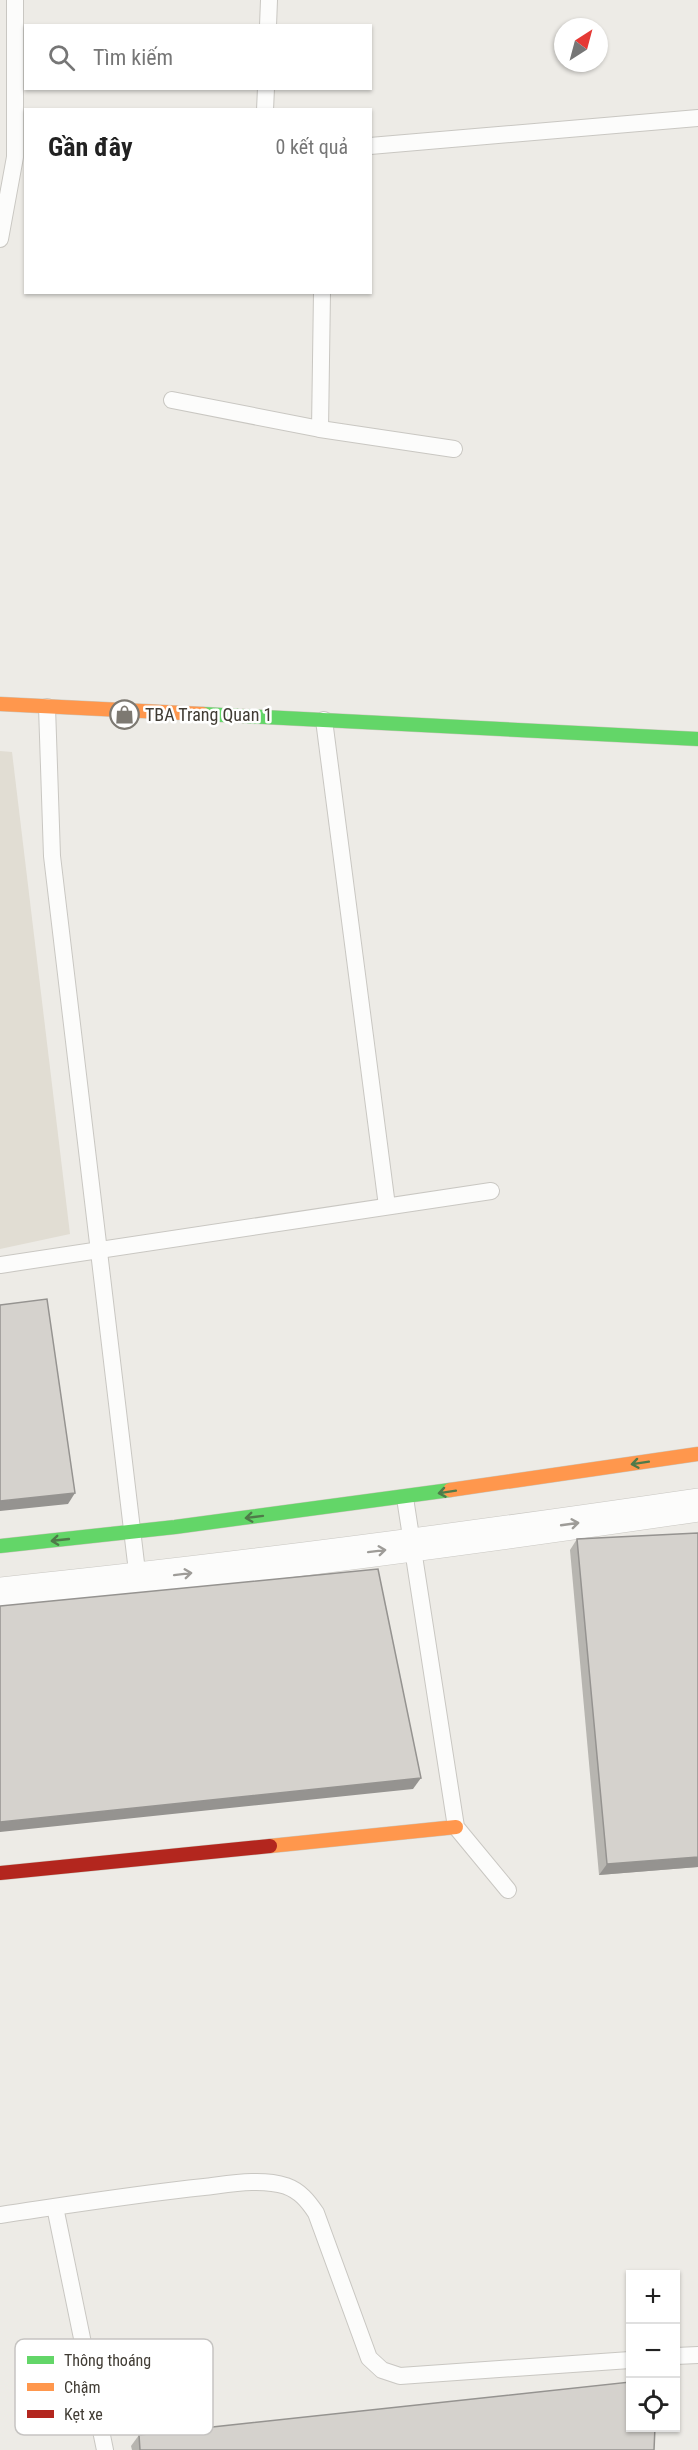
<!DOCTYPE html>
<html lang="vi">
<head>
<meta charset="utf-8">
<style>
  :root { --surface:#fff; --page:#f2f2f2; --text:#222; --muted:#767676; --line:#e0e0e0 }
  body { margin:0; font-family:"Roboto Condensed",sans-serif; background:var(--page); color:var(--text) }
  .controls { position:absolute; right:18px; bottom:18px; display:grid; overflow:hidden; border-radius:0px; box-shadow:0 2px 4px #0004 }
  .controls button { width:54px; height:54px; display:grid; place-items:center; padding:0; border:0; border-bottom:2px solid var(--line); background:var(--surface); color:var(--text); font:30px sans-serif }
  .compass { position:absolute; left:554px; top:18px; width:54px; height:54px; border-radius:50%; background:var(--surface); box-shadow:0 2px 4px #0004; rotate:36deg }
  .list { margin:0; padding:0; list-style:none }
  h2 { display:flex; justify-content:space-between; align-items:center; height:78px; margin:0; padding:0 24px; font-size:26px }
  h2 small { font-size:20px; font-weight:400; color:var(--muted) }
  .icon { flex:none; width:33px; height:33px; fill:none; stroke:currentColor; stroke-width:2; stroke-linecap:round; stroke-linejoin:round }
  .map { position:relative; flex:none; width:698px; height:2450px; overflow:hidden }
  .search { position:absolute; background:var(--surface); box-shadow:0 2px 4px #0004; left:24px; top:24px; width:348px; height:66px; display:flex; align-items:center; gap:15px; box-sizing:border-box; padding:0 21px; border-radius:0px; color:var(--muted); font-size:22px }
  .panel { position:absolute; background:var(--surface); box-shadow:0 2px 4px #0004; left:24px; top:108px; width:348px; height:186px; border-radius:0px }
  .map>svg:first-child { display:block }
  .residential { fill:#e1ddd3 }
  .lines { fill:none; stroke-linecap:round; stroke-linejoin:round }
  .lane-casing { stroke:#c9c7c2; stroke-width:18 }
  .street-casing { stroke:#c9c7c2; stroke-width:34 }
  .fast-casing { stroke:#ccc8be; stroke-width:15 }
  .slow-casing { stroke:#ccc8be; stroke-width:15 }
  .jam-casing { stroke:#ccc8be; stroke-width:15 }
  .lane { stroke:#fcfcfb; stroke-width:16 }
  .street { stroke:#fcfcfb; stroke-width:33 }
  .fast { stroke:#63d668; stroke-width:14 }
  .slow { stroke:#ff974d; stroke-width:14 }
  .jam { stroke:#b3261e; stroke-width:14 }
  .wall { fill:#b7b5b0 }
  .shaded-wall { fill:#959390 }
  .building { fill:#d5d2cd; stroke:#959390; stroke-width:1.5 }
  .oneway { stroke:#4f7a49 }
  .oneway2 { stroke:#9e9c98 }
  .labels { text-anchor:middle; dominant-baseline:central; stroke-width:5; stroke-linejoin:round; paint-order:stroke }
  .poi-label { font-size:18px; fill:#413c34; stroke:#fff; text-anchor:start }
  .key { fill:#fff; stroke:#c6c4c2; stroke-width:1.5 }
  .key-label { font-size:16px; fill:#413c34 }
</style>
</head>
<body>
<div class="map">
<svg width="698" height="2450" viewBox="0 0 698 2450">
  <rect width="100%" height="100%" fill="#edebe6"/>
  <path class="residential" d="M0,751l12,1 58,482 -70,15z"/>
  <g class="lines">
    <defs>
      <g id="lane">
        <path d="M268,26l1,-26"/>
        <path d="M265,110l1,-22"/>
        <path d="M370,146l328,-28"/>
        <path d="M0,239l15,-82v-157"/>
        <path d="M172,400l148,29 134,20"/>
        <path d="M320,429l2,-137"/>
        <path d="M47,707l5,149 86,724"/>
        <path d="M324,720l63,486"/>
        <path d="M0,1265l491,-74"/>
        <path d="M405,1498l51,329 52,63"/>
        <path d="M55,2207l50,243"/>
        <path d="M0,2215c68,-10 136,-21 204,-28 26,-3 57,-9 82,-1 14,5 22,15 30,27l53,145 13,12 18,6 230,-16"/>
        <path d="M676,2356l22,-1"/>
      </g>
      <path id="street" d="M0,1594c234,-24 466,-55 698,-89"/>
      <g id="fast">
        <path d="M203,714l495,25"/>
        <path d="M0,1546l175,-19 275,-37"/>
      </g>
      <g id="slow">
        <path d="M0,704l203,10"/>
        <path d="M450,1490l248,-36"/>
        <path d="M270,1846l186,-19"/>
      </g>
      <path id="jam" d="M0,1873l270,-27"/>
    </defs>
    <use href="#lane" class="lane-casing"/>
    <use href="#street" class="street-casing"/>
    <use href="#fast" class="fast-casing"/>
    <use href="#slow" class="slow-casing"/>
    <use href="#jam" class="jam-casing"/>
    <use href="#lane" class="lane"/>
    <use href="#street" class="street"/>
    <use href="#fast" class="fast"/>
    <use href="#slow" class="slow"/>
    <use href="#jam" class="jam"/>
  </g>
  <g class="wall">
    <path d="M698,1533v334l-99,8 -29,-325 7,-11z"/>
    <path d="M139,2435l515,15h-522l-1,-4z"/>
  </g>
  <g class="shaded-wall">
    <path d="M75,1493l-7,11 -68,7v-10z"/>
    <path d="M421,1778l-8,11 -413,43v-10z"/>
    <path d="M698,1857v10l-99,8 8,-11z"/>
  </g>
  <g class="building">
    <path d="M47,1299l28,194 -75,8v-196z"/>
    <path d="M698,1533v324l-91,7 -30,-325z"/>
    <path d="M378,1569l43,209 -421,44v-216z"/>
    <path d="M630,2382v45h25l-1,23h-514l-1,-15z"/>
  </g>
  <defs><path id="oneway-shaft" d="M-6 0H5M1.5-3L5.5 0L1.5 3" fill="none" stroke-width="1.6" stroke-linecap="round" stroke-linejoin="round" transform="scale(1.5)"/></defs>
  <g class="oneway">
    <use href="#oneway-shaft" transform="translate(640 1463) rotate(171)"/>
    <use href="#oneway-shaft" transform="translate(447 1492) rotate(171)"/>
    <use href="#oneway-shaft" transform="translate(254 1517) rotate(173)"/>
    <use href="#oneway-shaft" transform="translate(60 1540) rotate(174)"/>
  </g>
  <g class="oneway2">
    <use href="#oneway-shaft" transform="translate(570 1524) rotate(-8)"/>
    <use href="#oneway-shaft" transform="translate(377 1551) rotate(-7)"/>
    <use href="#oneway-shaft" transform="translate(183 1574) rotate(-7)"/>
  </g>
  <defs>
    <symbol id="shop-ring" viewBox="-11 -11 22 22"><circle r="9.5" fill="#fff" stroke="#7d7972" stroke-width="1.5"/><path d="M-5-2.5h2.3a2.7 3.5 0 0 1 5.4 0H5L5.5 6h-11ZM-1.5-2.5h3a1.5 2.3 0 0 0-3 0Z" fill="#7d7972"/></symbol>
  </defs>
  <g fill-rule="evenodd">
    <use href="#shop-ring" x="108" y="698" width="33" height="33"/>
  </g>
  <g class="labels">
    <g class="poi-label">
      <text x="145" y="714">TBA Trang Quan 1</text>
    </g>
  </g>
  <rect x="15" y="2339" width="198" height="96" rx="9" class="key"/>
  <rect x="27" y="2356" width="27" height="8" fill="#63d668"/>
  <rect x="27" y="2383" width="27" height="8" fill="#ff974d"/>
  <rect x="27" y="2410" width="27" height="8" fill="#b3261e"/>
  <g class="key-label">
    <text x="64" y="2366">Thông thoáng</text>
    <text x="64" y="2393">Chậm</text>
    <text x="64" y="2420">Kẹt xe</text>
  </g>
</svg>
<div class="controls">
<button>+</button>
<button>−</button>
<button><svg class="icon" aria-label="locate" viewBox="0 0 24 24"><circle cx="12" cy="12" r="6"/><path d="M12 2v4M12 18v4M2 12h4M18 12h4"/></svg></button>
</div>
<svg class="compass" viewBox="-18 -18 36 36"><path d="M0-13l5 13h-10z" fill="#e53935"/><path d="M0 13l5-13h-10z" fill="#767676"/></svg>
<div class="search"><svg class="icon" aria-label="search" viewBox="0 0 24 24"><circle cx="10" cy="10" r="6"/><path d="M15 15l6 6"/></svg>Tìm kiếm</div>
<section class="panel">
<h2>Gần đây<small>0 kết quả</small></h2>
<ul class="list">
</ul>
</section>
</div>
</body>
</html>
